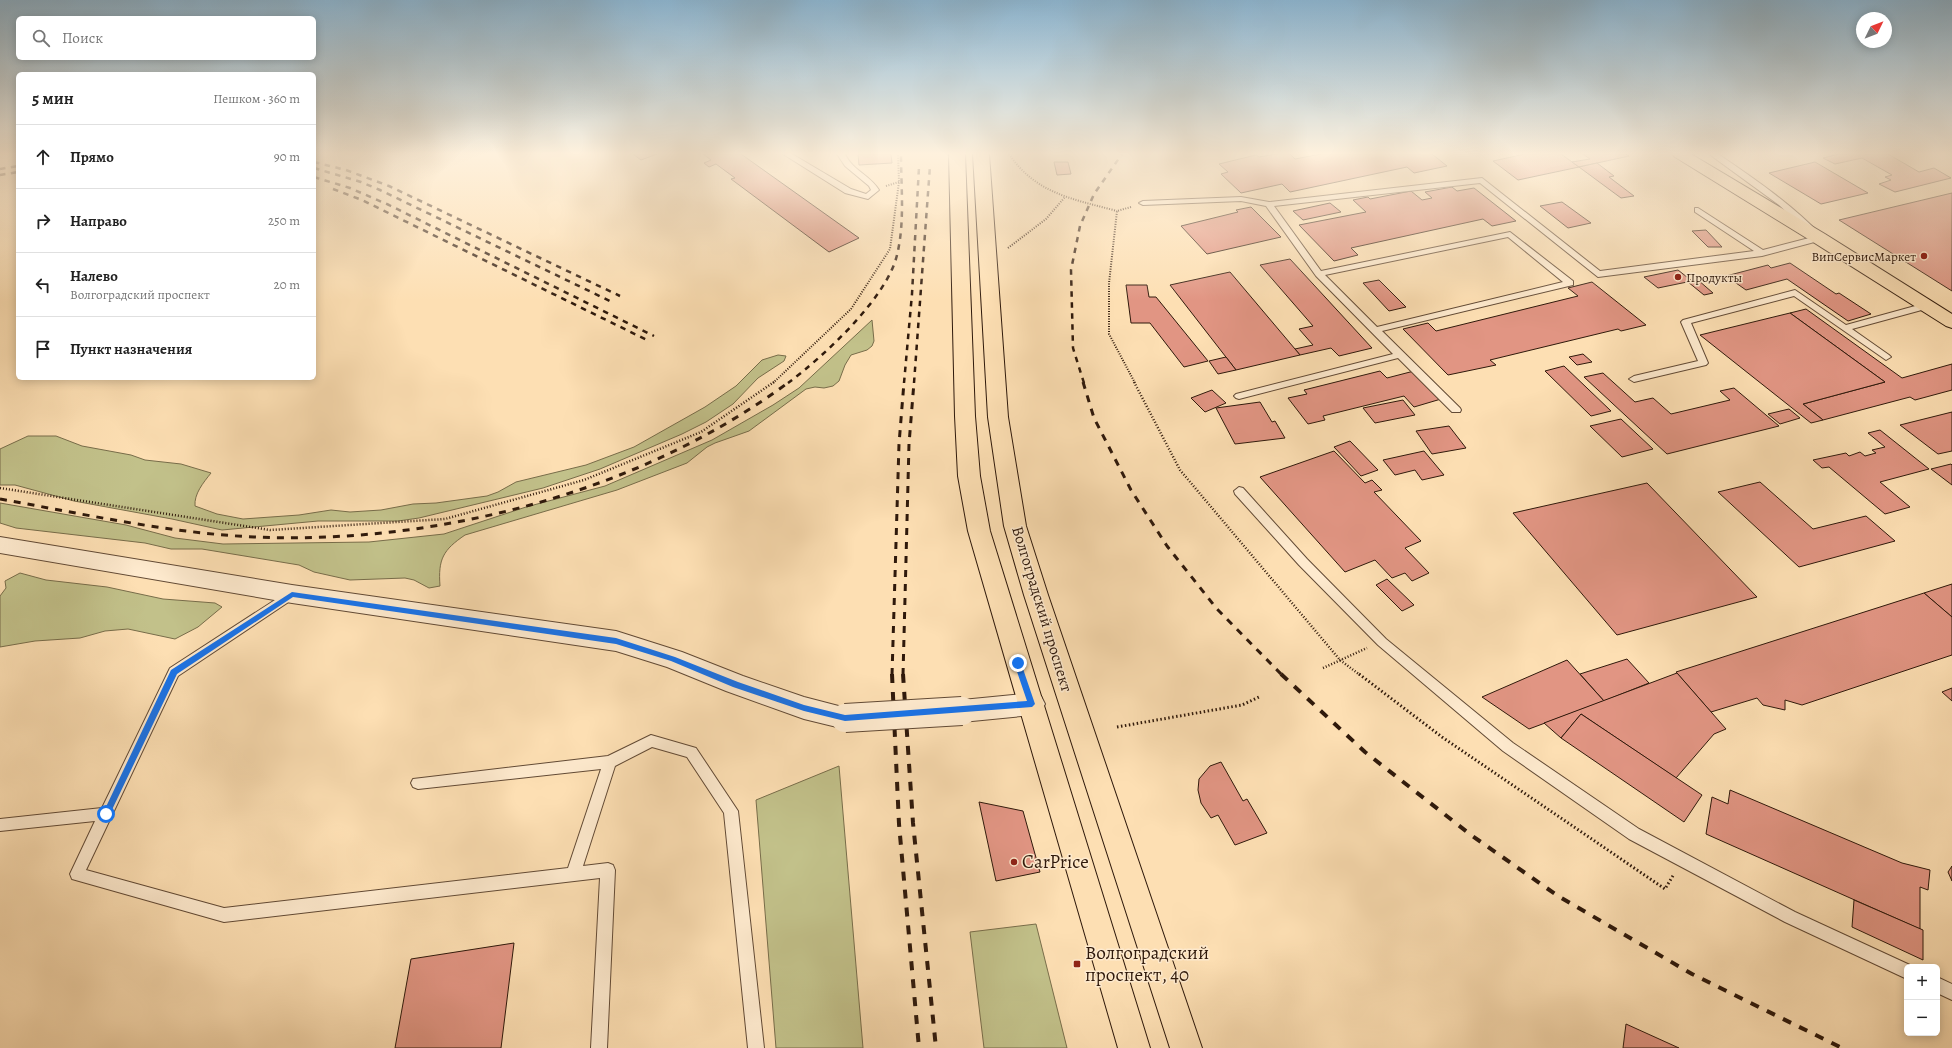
<!DOCTYPE html>
<html lang="ru">
<head>
<meta charset="utf-8">
<style>
  :root { --surface:#fff; --page:#f2f2f2; --text:#222; --muted:#767676; --line:#e0e0e0 }
  body { margin:0; font-family:Alegreya,serif; background:var(--page); color:var(--text) }
  .controls { position:absolute; right:12px; bottom:12px; display:grid; overflow:hidden; border-radius:6px; box-shadow:0 2px 10px #0003 }
  .controls button { width:36px; height:36px; display:grid; place-items:center; padding:0; border:0; border-bottom:1px solid var(--line); background:var(--surface); color:var(--text); font:20px sans-serif }
  .compass { position:absolute; left:1856px; top:12px; width:36px; height:36px; border-radius:50%; background:var(--surface); box-shadow:0 2px 10px #0003; rotate:47deg }
  .stop { position:absolute; width:12px; height:12px; margin:-9px; border:3px solid #1a73e8; border-radius:50%; background:#fff }
  .stop.end { background:#1a73e8; border-color:#fff; box-shadow:0 1px 4px #0008 }
  .list { margin:0; padding:0; list-style:none }
  h2 { display:flex; justify-content:space-between; align-items:center; height:52px; margin:0; padding:0 16px; font-size:17px }
  h2 small { font-size:13px; font-weight:400; color:var(--muted) }
  .list li { display:grid; grid-template-columns:26px 1fr auto; gap:12px; align-items:center; box-sizing:border-box; height:64px; padding:0 16px; border-top:1px solid var(--line) }
  .list b { display:block; font-size:15px; white-space:nowrap }
  .list p { margin:0; font-size:13px; white-space:nowrap; color:var(--muted) }
  .list em { font-size:13px; font-style:normal; color:var(--muted) }
  .icon { flex:none; width:22px; height:22px; fill:none; stroke:currentColor; stroke-width:2; stroke-linecap:round; stroke-linejoin:round }
  .map { position:relative; flex:none; width:1952px; height:1048px; overflow:hidden }
  .search { position:absolute; background:var(--surface); box-shadow:0 2px 10px #0003; left:16px; top:16px; width:300px; height:44px; display:flex; align-items:center; gap:10px; box-sizing:border-box; padding:0 14px; border-radius:6px; color:var(--muted); font-size:15px }
  .panel { position:absolute; background:var(--surface); box-shadow:0 2px 10px #0003; left:16px; top:72px; width:300px; height:308px; border-radius:6px }
  .map>svg:first-child { display:block }
  .green { fill:#c2c18a; stroke:#786d4a }
  .building { fill:#e19583; stroke:#2f190b }
  .lines { fill:none; stroke-linecap:round; stroke-linejoin:round }
  .service-casing { stroke:#624a35; stroke-width:2 }
  .minor-casing { stroke:#624a35; stroke-width:2 }
  .primary-casing { stroke:#2f190b; stroke-width:2 }
  .path-far2 { stroke:#2f190b; stroke-width:2; stroke-dasharray:1 1.5; stroke-linecap:butt }
  .path-far1 { stroke:#2f190b; stroke-width:2.5; stroke-dasharray:1 2; stroke-linecap:butt }
  .path { stroke:#2f190b; stroke-width:3; stroke-dasharray:1.5 2.5; stroke-linecap:butt }
  .service { fill:#feeace; fill-rule:evenodd }
  .minor { fill:#feeace; fill-rule:evenodd }
  .primary { fill:#fddfb3; fill-rule:evenodd }
  .rail-far2 { stroke:#2f190b; stroke-width:2.5; stroke-dasharray:5.5 5.5; stroke-linecap:butt }
  .rail-far1 { stroke:#2f190b; stroke-width:3; stroke-dasharray:7 7; stroke-linecap:butt }
  .rail { stroke:#2f190b; stroke-width:4; stroke-dasharray:9 9; stroke-linecap:butt }
  .minor-bridge-casing { stroke:#624a35; stroke-width:30; stroke-linecap:butt }
  .minor-bridge { stroke:#feeace; stroke-width:28 }
  .route { fill:#1a73e8 }
  .poi-dot { fill:#8f2418; stroke:#feeace; stroke-width:1.5 }
  .labels { text-anchor:middle; dominant-baseline:central; stroke-width:3; stroke-linejoin:round; paint-order:stroke }
  .far-poi-label { font-size:13px; fill:#2f190b; stroke:#feeace; text-anchor:end }
  .street-label { font-size:16px; fill:#2f190b; stroke:#feeace }
  .near-poi-label { font-size:19px; fill:#2f190b; stroke:#feeace; text-anchor:start }
</style>
</head>
<body>
<div class="map">
<svg width="1952" height="1048" viewBox="0 0 1952 1048">
  <rect width="100%" height="100%" fill="#fddfb3"/>
  <filter id="stains"><feTurbulence type="fractalNoise" baseFrequency=".005" numOctaves="4"/><feColorMatrix values="0 0 0 0 .2 0 0 0 0 .09 0 0 0 0 .02 0 0 0 .5 -.17"/></filter>
  <radialGradient id="worn" r=".72"><stop offset=".6" stop-color="#630" stop-opacity="0"/><stop offset="1" stop-color="#630" stop-opacity=".3"/></radialGradient>
  <g class="green">
    <path d="M872,320l2,21 -2,5 -5,4 -16,5 -6,10 -6,16 -6,5 -9,2 -9,-1 -9,2 -57,42 -34,12 -8,4 -20,16 -70,27 -152,45c-22,15 -27,24 -25,51l-11,2 -15,-8 -9,-2 -55,2 -36,-8 -15,-7 -97,-16h-31l-26,-6 -129,-15 -16,-5v-20l126,22 49,13 48,6 146,-2 75,-8 82,-27 79,-21 107,-46 61,-35 26,-17z"/>
    <path d="M778,355l8,1 -2,5 -26,17 -25,26 -27,18 -24,12 -82,35 -57,19 -124,30 -21,3h-80l-96,9 -50,-11 -98,-18 -59,-16h-15v-36l28,-13h28l26,10 49,9 14,5 36,4 30,9c-8,10 -17,21 -16,33l22,8 26,5 56,-4 32,-5 19,2 31,-2 32,-6 23,-1 51,-7 11,-4 18,-10 70,-17 48,-18 71,-40 31,-21 26,-26z"/>
    <path d="M20,573l26,7 61,7 56,12 52,4 7,4 -24,20 -23,12 -47,-10 -23,2 -25,7 -45,3 -35,6v-51l6,-8 -1,-7z"/>
    <path d="M839,766l24,282h-87l-20,-248z"/>
    <path d="M1036,924l31,124h-83l-14,-116z"/>
  </g>
  <g class="building">
    <path d="M633,154h24l-16,6z"/>
    <path d="M703,154h38l118,84 -30,14 -98,-73 4,-1 -19,-14 -7,3 -5,-4 7,-3z"/>
    <path d="M858,154h33l1,9 -33,2z"/>
    <path d="M1276,154h14l5,5 26,-5h111l15,12 -33,7 -7,-6 -117,25 -8,-8 -41,9 -20,-19 7,-2 -9,-8 37,-9 3,2z"/>
    <path d="M1525,154h36l18,13 -61,13 -25,-19z"/>
    <path d="M1583,154h43l3,2 -50,11 -7,-5 18,-3z"/>
    <path d="M1839,154h49l31,18 15,-4 17,10 -56,14 -16,-8 12,-4 -6,-3 7,-2 -30,-17 -27,6 -12,-6z"/>
    <path d="M1054,162h14l3,12 -14,1z"/>
    <path d="M1815,162l53,31 -47,11 -52,-31z"/>
    <path d="M1597,163l17,13 -5,1 25,19 -13,2 -42,-31z"/>
    <path d="M1452,187l5,4 17,-3 42,33 -24,5 -9,-7 -132,29 7,7 -24,6 -35,-36 67,-13 -13,-12 15,-3 2,2 41,-8 11,9 10,-2 -7,-6z"/>
    <path d="M1952,193v98l-113,-71z"/>
    <path d="M1562,202l29,21 -23,5 -28,-22z"/>
    <path d="M1330,203l11,9 -38,8 -10,-9z"/>
    <path d="M1251,207l30,30 -74,17 -26,-28 57,-14 -2,-2z"/>
    <path d="M1706,230l16,17h-14l-16,-16z"/>
    <path d="M1290,259l82,89 -33,8 -8,-8 -31,7 -5,-6 18,-4 -14,-16 14,-3 -53,-61z"/>
    <path d="M1790,263l46,31 3,-1 32,21 -23,7 -61,-42 -41,11 -20,-14 42,-11 3,3z"/>
    <path d="M1678,270l14,11 -34,7 -14,-11z"/>
    <path d="M1230,272l65,77 5,6 -64,15 -66,-85z"/>
    <path d="M1379,280l27,27 -17,4 -26,-28z"/>
    <path d="M1698,280l15,13 -9,2 -16,-13z"/>
    <path d="M1592,282l54,43 -25,6 -3,-2 -128,31 6,5 -48,10 -45,-46 25,-6 8,8 142,-35 -10,-8z"/>
    <path d="M1126,285h21l2,12h7l52,64 -24,6 -34,-44h-19z"/>
    <path d="M1806,309l96,69 50,-14v26l-37,10 -5,-3 -87,23 -20,-16 82,-22 -95,-69z"/>
    <path d="M1790,313l95,69 -82,22 20,16 -12,3 -111,-88z"/>
    <path d="M1583,354l9,8 -15,3 -8,-8z"/>
    <path d="M1226,357l10,13 -18,4 -9,-13z"/>
    <path d="M1564,366l47,45 -20,5 -46,-45z"/>
    <path d="M1380,371l7,7 27,-7 27,28 -27,8 -10,-11 -81,20 2,4 -17,4 -20,-26 19,-4 -3,-4z"/>
    <path d="M1603,373l32,29 18,-4 18,16 59,-14 -10,-9 14,-3 45,38 -112,28 -83,-77z"/>
    <path d="M1212,390l14,13 -21,9 -14,-14z"/>
    <path d="M1403,400l12,15 -40,8 -12,-15z"/>
    <path d="M1260,402l12,20 3,-1 10,17 -50,6 -19,-36z"/>
    <path d="M1789,409l11,9 -20,6 -12,-10z"/>
    <path d="M1952,412v39l-14,3 -38,-29z"/>
    <path d="M1621,419l32,30 -31,8 -32,-31z"/>
    <path d="M1449,426l17,22 -34,6 -16,-23z"/>
    <path d="M1880,430l49,39 -49,13 30,25 -25,7 -56,-47 -7,1 -9,-8 33,-7 3,3 11,-4 5,4 11,-3 -4,-3 13,-3 -17,-14z"/>
    <path d="M1350,441l28,29 -17,6 -27,-29z"/>
    <path d="M1334,451l31,32 7,-3 10,10 -8,2 47,49 -16,7 24,25 -17,8 -7,-8 -13,5 -17,-18 -30,12 -85,-95z"/>
    <path d="M1424,451l20,24 -22,5 -7,-10 -20,5 -12,-15z"/>
    <path d="M1951,464l1,1v20l-21,-16z"/>
    <path d="M1760,482l53,47 53,-13 29,25 -96,26 -81,-75z"/>
    <path d="M1647,483l110,114 -140,38 -104,-122z"/>
    <path d="M1387,579l27,26 -12,6 -26,-26z"/>
    <path d="M1952,584v33l-28,-24z"/>
    <path d="M1924,593l28,24v38l-150,50 -17,-5v10l-22,-5 -6,-7 -46,14 -35,-40z"/>
    <path d="M1627,659l22,24 -45,18 -24,-27z"/>
    <path d="M1567,660l37,41 -75,28 -47,-32z"/>
    <path d="M1677,673l49,56 -12,5 -38,44 -95,-64 -20,24 -17,-15z"/>
    <path d="M1952,688v13l-10,-9z"/>
    <path d="M1581,714l121,81 -18,27 -123,-84z"/>
    <path d="M1221,762l22,39 4,-2 20,34 -32,12 -17,-30 -7,3 -10,-15 -3,-13 1,-11 11,-13z"/>
    <path d="M1730,790l172,73 28,7 -2,20 -8,-3v42l-214,-95 6,-37 16,7z"/>
    <path d="M979,802l44,9 17,61 -44,9z"/>
    <path d="M1952,866v15l-4,-9z"/>
    <path d="M1854,900l69,30v30l-71,-33z"/>
    <path d="M514,943l-13,105h-106l16,-89z"/>
    <path d="M1626,1024l53,24h-56z"/>
  </g>
  <g class="lines">
    <defs>
      <g id="service">
        <path d="M783,154h9l59,35 15,5 5,-4 -2,-4 -24,-20 -8,-12h8c7,16 25,21 34,36l-11,9 -23,-6z"/>
        <path d="M1709,154h9c37,25 73,50 104,82v4l-60,16 -164,21 -118,-94 -206,23 47,65 189,-39 63,49v4l-191,46 78,77 1,2 -1,2h-8l-54,-54 -159,41 -3,-1 -2,-2 2,-2 157,-40 -77,-78 -50,-70 -25,-5 -98,4 -4,-2 4,-2 98,-4 28,5 213,-24 118,93 154,-20 -59,-39v-4h3l65,42 50,-13 -34,-32zM1508,237l55,45 -186,45 -52,-52z"/>
        <path d="M1795,290l51,35 80,-22 4,3 -1,2 -77,21 37,26 2,2 -5,3 -92,-64 -103,27 17,40 -2,2 -72,17 -5,-3 5,-3 64,-15 -17,-39 2,-2z"/>
        <path d="M1239,487l4,1 64,71 79,80 127,104 126,86 156,83 117,54 1,1h-6v12l-122,-57 -156,-83 -126,-88 -125,-106 -79,-80 -64,-71 -1,-3z"/>
        <path d="M292,589l4,2 2,3 -2,3 -118,79 -92,194 138,38 344,-40 33,-99 -183,20 -5,-2 -2,-4 2,-4 195,-23 43,-21 45,13 42,63 26,237h-16l-24,-235 -37,-56 -35,-10 -37,19 -32,100 25,-3 5,2 2,5 -8,178h-16l9,-170 -376,44 -152,-43 -2,-5 25,-53 -95,10v-12l102,-11 68,-140z"/>
        <path d="M1937,977l15,7v16l-15,-7z"/>
      </g>
      <g id="minor">
        <path d="M0,537l292,48 324,46 66,21 61,24 61,21 50,13 4,8 -4,8 -9,3 -41,-10 -78,-28 -59,-24 -51,-16 -324,-48 -292,-50z"/>
        <path d="M1032,693l9,3 4,8 -4,8 -9,3 -70,7 -9,-3 -4,-8 4,-8 9,-3z"/>
      </g>
      <g id="primary">
        <path d="M949,154h16l10,262 5,60 10,55 160,517h-32l-150,-517 -10,-55 -3,-60z"/>
        <path d="M973,154h16l19,263 18,109 22,69 154,453h-32l-146,-453 -20,-69 -16,-109z"/>
        <path d="M1672,154h19l134,80 127,80v14l-6,-2 -133,-84 -138,-85z"/>
      </g>
    </defs>
    <use href="#service" class="service-casing"/>
    <use href="#minor" class="minor-casing"/>
    <use href="#primary" class="primary-casing"/>
    <g class="path-far2">
      <path d="M1009,154c27,40 64,45 108,57"/>
      <path d="M886,186l13,-4"/>
      <path d="M1131,207l-14,4 -8,72v51l26,49"/>
      <path d="M1008,248l38,-29 19,-22"/>
      <path d="M773,383l78,-74 39,-60 9,-67 -1,-28"/>
    </g>
    <g class="path-far1">
      <path d="M1134,382l46,88 160,190 20,15"/>
      <path d="M0,488l270,42 175,-11 139,-39 117,-48 73,-50"/>
      <path d="M1323,668l44,-20"/>
    </g>
    <g class="path">
      <path d="M1359,674l83,63 223,152 9,-15"/>
      <path d="M1117,727l125,-22 17,-8"/>
    </g>
    <use href="#service" class="service"/>
    <use href="#minor" class="minor"/>
    <use href="#primary" class="primary"/>
    <g class="rail-far2">
      <path d="M314,162l32,8 43,16 231,110"/>
      <path d="M314,168l47,14 19,8 232,112"/>
      <path d="M0,169l18,-3"/>
      <path d="M0,175l18,-3"/>
      <path d="M314,177l36,11 39,17 265,131"/>
      <path d="M333,189l29,11 287,141"/>
      <path d="M788,383c35,-26 99,-85 109,-128 8,-33 4,-68 4,-101"/>
      <path d="M904,383l8,-89 7,-127"/>
      <path d="M914,383l16,-217"/>
      <path d="M1084,383l-11,-35 -2,-78 9,-44 14,-32 28,-40"/>
    </g>
    <g class="rail-far1">
      <path d="M1083,382l11,36 37,72 36,56 50,63 65,66"/>
      <path d="M0,499c84,15 168,34 254,38 183,8 387,-45 535,-155"/>
      <path d="M892,675l7,-231 5,-62"/>
      <path d="M903,675l6,-231 5,-62"/>
    </g>
    <g class="rail">
      <path d="M892,674l7,150 20,224"/>
      <path d="M903,674l10,149 23,225"/>
      <path d="M1281,674l84,78 106,83 87,61 134,78 150,74"/>
    </g>
    <defs>
      <path id="minor-bridge" d="M845,718l117,-7"/>
    </defs>
    <use href="#minor-bridge" class="minor-bridge-casing"/>
    <use href="#minor-bridge" class="minor-bridge"/>
  </g>
  <linearGradient id="sky" x2="0" y2="1"><stop stop-color="#8cb7d4"/><stop offset="0.51" stop-color="#fef1dd"/><stop offset="1" stop-color="#fef1dd" stop-opacity="0"/></linearGradient>
  <rect width="1952" height="301" fill="url(#sky)"/>
  <path class="route" d="M292,592l324,46 59,19 63,25 66,23 41,10 182,-14 -13,-38 4,-3 3,3 14,41 -3,3 -187,14 -41,-10 -71,-24 -62,-26 -55,-17 -323,-47 -116,77 -68,142h-5v-5l67,-141z"/>
  <g class="poi-dot">
    <circle cx="1924" cy="256" r="4"/>
    <circle cx="1678" cy="277" r="4"/>
    <circle cx="1014" cy="862" r="4"/>
    <rect x="1073" y="960" width="8" height="8" rx="2"/>
  </g>
  <g class="labels">
    <g class="far-poi-label">
      <text x="1916" y="256">ВипСервисМаркет</text>
      <text x="1686" y="277" text-anchor="start">Продукты</text>
    </g>
    <g class="street-label">
      <text transform="translate(1042 609) rotate(73)">Волгоградский проспект</text>
    </g>
    <g class="near-poi-label">
      <text x="1022" y="862">CarPrice</text>
      <text x="1085" y="953">Волгоградский<tspan x="1085" dy="22">проспект, 40</tspan></text>
    </g>
  </g>
  <rect width="100%" height="100%" filter="url(#stains)"/>
  <rect width="100%" height="100%" fill="url(#worn)"/>
</svg>
<div class="controls">
<button>+</button>
<button>−</button>
</div>
<svg class="compass" viewBox="-18 -18 36 36"><path d="M0-13l5 13h-10z" fill="#e53935"/><path d="M0 13l5-13h-10z" fill="#767676"/></svg>
<div class="stop" style="left:106px;top:814px"></div>
<div class="stop end" style="left:1018px;top:663px"></div>
<div class="search"><svg class="icon" aria-label="search" viewBox="0 0 24 24"><circle cx="10" cy="10" r="6"/><path d="M15 15l6 6"/></svg>Поиск</div>
<section class="panel">
<h2>5 мин<small>Пешком · 360 m</small></h2>
<ul class="list">
<li><svg class="icon" aria-label="ahead" viewBox="0 0 24 24"><path d="M12 20V5M6 11l6-6 6 6"/></svg><div><b>Прямо</b></div><em>90 m</em></li>
<li><svg class="icon" aria-label="right" viewBox="0 0 24 24"><path d="M7 20v-9h11M14 6l5 5-5 5"/></svg><div><b>Направо</b></div><em>250 m</em></li>
<li><svg class="icon" aria-label="left" viewBox="0 0 24 24"><path d="M17 20v-9H6M10 6l-5 5 5 5"/></svg><div><b>Налево</b><p>Волгоградский проспект</p></div><em>20 m</em></li>
<li><svg class="icon" aria-label="arrive" viewBox="0 0 24 24"><path d="M6 21V4h12l-3 4 3 4H6"/></svg><div><b>Пункт назначения</b></div></li>
</ul>
</section>
</div>
</body>
</html>
